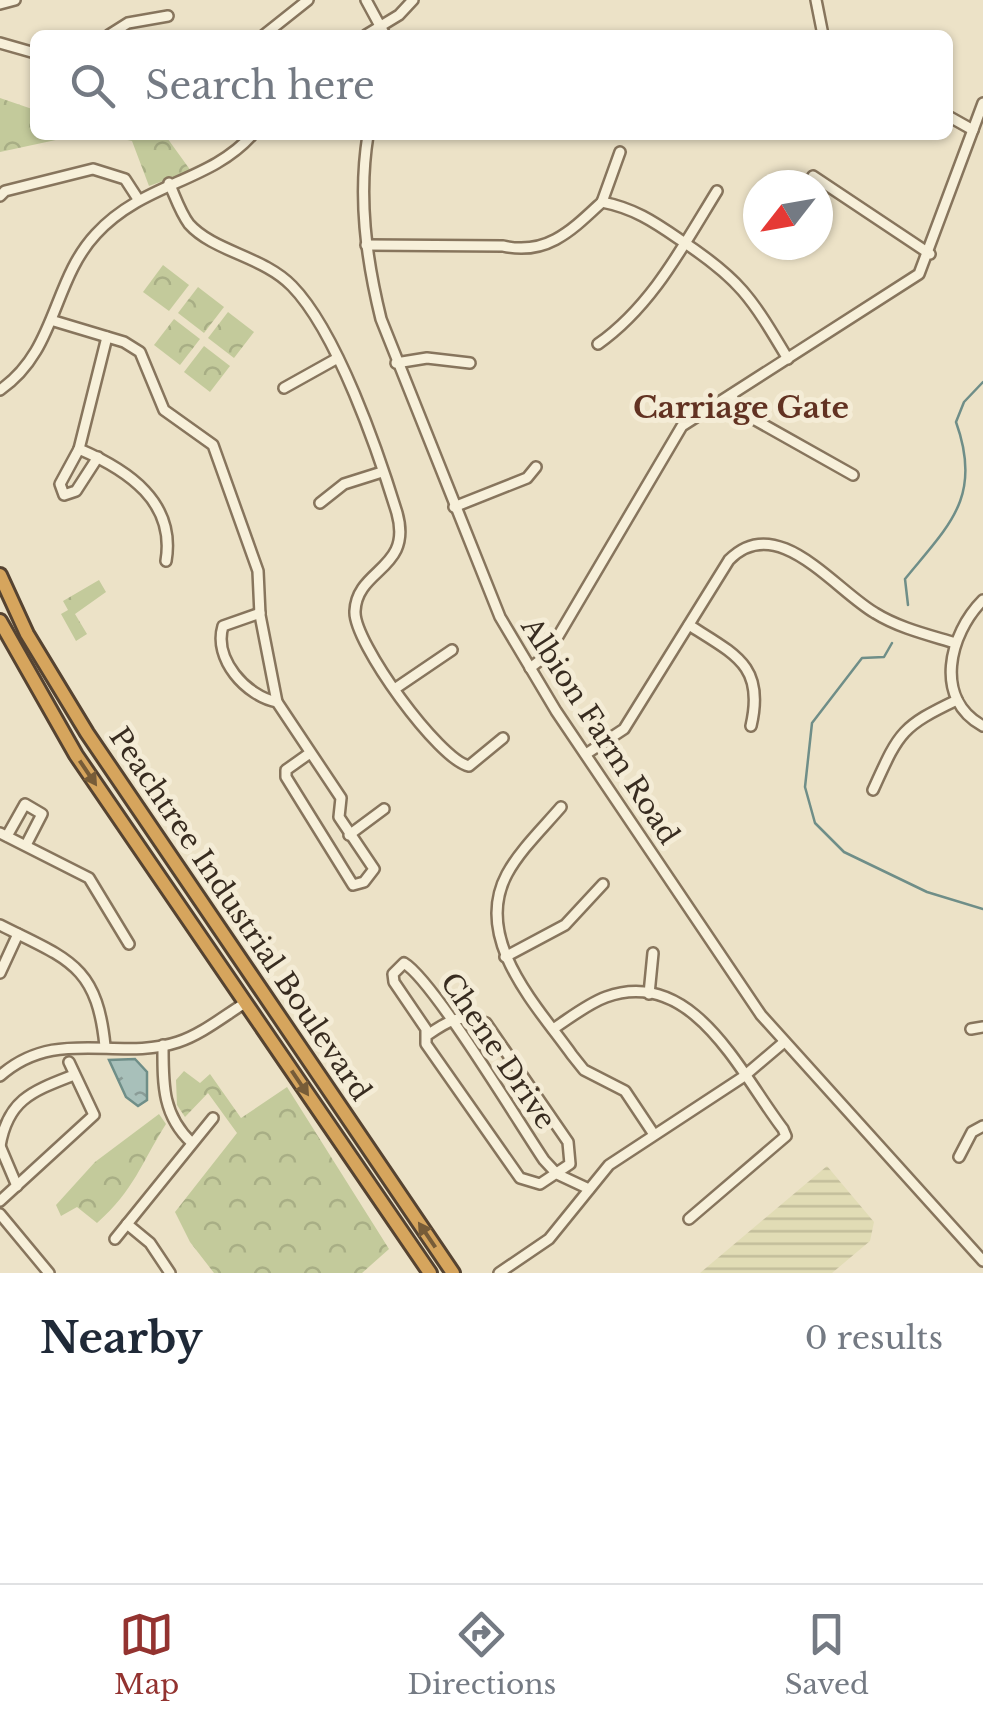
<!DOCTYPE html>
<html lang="en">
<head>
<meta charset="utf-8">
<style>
  :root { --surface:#fff; --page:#f2f2f3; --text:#1f2937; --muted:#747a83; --line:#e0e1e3; --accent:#933330 }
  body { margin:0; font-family:"Libre Baskerville",serif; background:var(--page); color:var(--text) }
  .compass { position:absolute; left:743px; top:170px; width:90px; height:90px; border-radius:50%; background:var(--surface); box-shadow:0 2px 8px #0004; rotate:239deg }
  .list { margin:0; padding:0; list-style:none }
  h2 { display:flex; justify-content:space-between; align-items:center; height:130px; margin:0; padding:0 40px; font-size:42px }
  h2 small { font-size:32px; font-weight:400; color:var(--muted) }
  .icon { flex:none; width:55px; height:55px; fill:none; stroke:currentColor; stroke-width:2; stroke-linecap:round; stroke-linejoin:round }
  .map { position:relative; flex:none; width:983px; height:1273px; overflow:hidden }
  .search { position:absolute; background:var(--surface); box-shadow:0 2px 8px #0004; left:30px; right:30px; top:30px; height:110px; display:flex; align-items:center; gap:25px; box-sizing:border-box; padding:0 35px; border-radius:15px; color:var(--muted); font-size:38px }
  .sheet { height:310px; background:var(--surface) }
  nav { display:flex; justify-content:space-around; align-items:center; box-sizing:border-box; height:140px; border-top:2px solid var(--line); background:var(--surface); font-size:28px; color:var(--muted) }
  nav a { display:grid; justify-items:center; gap:5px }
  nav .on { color:var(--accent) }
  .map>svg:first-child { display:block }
  .farmland { fill:url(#farmland-rules) }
  .forest { fill:url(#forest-crowns) }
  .water { fill:url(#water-ripples); stroke:#6f8e88; stroke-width:2.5 }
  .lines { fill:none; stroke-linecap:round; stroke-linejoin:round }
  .stream { stroke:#6f8e88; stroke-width:2.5 }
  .minor-casing { stroke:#87755d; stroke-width:14 }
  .highway-casing { stroke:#554331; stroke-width:18 }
  .minor { stroke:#f7f0da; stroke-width:9 }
  .highway { stroke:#d6a55d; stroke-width:12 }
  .oneway { fill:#775c38 }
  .labels { text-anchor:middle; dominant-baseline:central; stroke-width:10; stroke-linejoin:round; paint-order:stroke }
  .street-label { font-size:28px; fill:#382c20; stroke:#f4ecd6 }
  .neighbourhood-label { font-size:30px; font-weight:bold; fill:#623222; stroke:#f4ecd6 }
</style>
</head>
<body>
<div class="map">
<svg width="983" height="1273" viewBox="0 0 983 1273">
  <defs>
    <pattern id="farmland-rules" width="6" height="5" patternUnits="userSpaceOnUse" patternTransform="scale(2.5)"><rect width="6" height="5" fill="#e1dcb5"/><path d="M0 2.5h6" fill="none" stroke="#c2bd9b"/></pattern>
    <pattern id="forest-crowns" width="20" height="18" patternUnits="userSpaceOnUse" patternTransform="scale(2.5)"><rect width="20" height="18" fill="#c3ca9b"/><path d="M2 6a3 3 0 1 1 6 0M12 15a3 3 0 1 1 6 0" fill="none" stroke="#a8ae85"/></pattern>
    <pattern id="water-ripples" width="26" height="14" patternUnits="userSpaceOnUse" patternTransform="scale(2.5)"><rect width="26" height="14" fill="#a8c0ba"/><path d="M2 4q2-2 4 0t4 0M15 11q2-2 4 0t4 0" fill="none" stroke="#8a9c97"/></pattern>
  </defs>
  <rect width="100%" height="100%" fill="#ece2c7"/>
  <path class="farmland" d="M827,1166l47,56 -4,19 -38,32h-132z"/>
  <g class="forest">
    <path d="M0,98l35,12v25h44l-79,17z"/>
    <path d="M104,135h61l26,36 -42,15 -17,-45z"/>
    <path d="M163,265l26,20 -20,26 -26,-19z"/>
    <path d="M198,287l26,20 -20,26 -26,-20z"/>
    <path d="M228,312l26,20 -20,26 -26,-20z"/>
    <path d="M174,319l26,20 -20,26 -26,-20z"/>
    <path d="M204,346l26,20 -20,26 -26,-20z"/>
    <path d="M99,580l7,12 -31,22 12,20 -11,7 -15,-27 7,-4 -5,-9z"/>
    <path d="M184,1071l16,12 10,-9 31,44 46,-31 102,162 -27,24h-148l-24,-31 -15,-30 62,-79 -29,-40 -23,24 -8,-12 -1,-25z"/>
    <path d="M159,1114l7,10c-26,41 -31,65 -69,99l-20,-16 -16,9 -5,-11 39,-43z"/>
  </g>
  <path class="water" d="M135,1059l12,13v28l-9,6 -12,-9 -17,-37z"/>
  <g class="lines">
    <g class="stream">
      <path d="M908,605l-3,-26c44,-54 78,-82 51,-157l8,-20 19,-20"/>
      <path d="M892,643l-8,14 -22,1 -50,65 -7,64 10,36 29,29 83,40 56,17"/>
    </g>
    <defs>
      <g id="minor">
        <path d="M366,0l19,35"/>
        <path d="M816,0l7,35"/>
        <path d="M0,4l15,-4"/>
        <path d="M109,35l19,-12 40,-7"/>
        <path d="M264,35l44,-35"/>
        <path d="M366,35l33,-20 14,-15"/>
        <path d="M0,43l35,10"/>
        <path d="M948,116l25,14"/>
        <path d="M368,135c-10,62 -2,123 13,184l119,298 56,94 205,304 222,246"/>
        <path d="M813,176l117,78"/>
        <path d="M169,183c6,13 11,29 20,41 25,28 74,32 103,62 45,46 86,165 105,227 16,57 -40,55 -42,98 -2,31 85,150 114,155l34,-28"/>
        <path d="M0,196l5,-5 88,-22 32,10 13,20"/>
        <path d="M602,202c31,6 51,19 77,37 61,40 72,58 109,120"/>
        <path d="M602,202l18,-50"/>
        <path d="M366,245l137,1c44,10 69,-16 99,-44"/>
        <path d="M54,321l70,21 16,10 24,58 49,35 45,126 2,44 17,87 64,96 -2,19 35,52 -10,13 -11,3 -67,-108v-7l24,-17"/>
        <path d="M107,337l-28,112c49,21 97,53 87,112"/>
        <path d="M598,344c54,-38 85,-98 119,-153"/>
        <path d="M396,363l31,-5 43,5"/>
        <path d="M284,388l52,-29"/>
        <path d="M0,390c57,-39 52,-109 96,-156 48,-52 113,-51 156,-99"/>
        <path d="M731,395l10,17 112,63"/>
        <path d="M79,449l-19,35 4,11 12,-4 22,-34"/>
        <path d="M320,503l24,-19 38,-12"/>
        <path d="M454,507l73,-29 9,-11"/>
        <path d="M983,600c-34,34 -50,99 0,126"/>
        <path d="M260,613l-37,13c-10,33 23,70 54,76"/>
        <path d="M689,625c47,30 76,41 62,101"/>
        <path d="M530,668l17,-13 135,-229 237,-152 64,-171"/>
        <path d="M396,688l56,-38"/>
        <path d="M586,754l38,-25 105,-169c48,-49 105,29 146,53 24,15 54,22 80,30"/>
        <path d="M873,790c26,-57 27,-63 84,-90"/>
        <path d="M561,807c-18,21 -41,43 -54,67 -35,65 30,132 65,181l12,15 41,21 28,42"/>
        <path d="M0,833l89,45 40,66"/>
        <path d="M349,835l35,-26"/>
        <path d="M7,836l18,-32 17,10 -16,31"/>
        <path d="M0,925c67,34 97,39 105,121"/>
        <path d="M505,957l60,-32 38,-41"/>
        <path d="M0,973l18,-39"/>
        <path d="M649,994l4,-41"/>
        <path d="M553,1029c17,-11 34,-25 53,-32 87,-31 134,76 177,132l3,7 -97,83"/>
        <path d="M971,1029l12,-2"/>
        <path d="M426,1036c22,-15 34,-24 60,-13l82,119 2,22 -30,20 -20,-6 -94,-134v-15l-32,-47 -1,-8 11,-11c29,17 115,160 140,197l13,14 32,15"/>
        <path d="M163,1045c0,39 -1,70 29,98"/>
        <path d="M0,1076c56,-50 118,-14 178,-34 24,-8 46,-26 67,-39"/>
        <path d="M0,1146c8,-47 33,-55 74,-71"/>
        <path d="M0,1146l17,40"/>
        <path d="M959,1157l13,-25 11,-6"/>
        <path d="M0,1201l94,-86 -25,-53"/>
        <path d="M0,1214l49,59"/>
        <path d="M127,1224l23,19 20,30"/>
        <path d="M115,1239l98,-121"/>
        <path d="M499,1273l50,-34 60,-74 134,-88 40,-34"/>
      </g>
      <g id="highway">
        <path d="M0,575l27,59 60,99 366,540"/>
        <path d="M0,621l76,134 354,518"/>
      </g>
    </defs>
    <use href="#minor" class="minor-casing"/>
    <use href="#highway" class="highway-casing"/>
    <use href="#minor" class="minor"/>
    <use href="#highway" class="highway"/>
  </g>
  <defs><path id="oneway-solid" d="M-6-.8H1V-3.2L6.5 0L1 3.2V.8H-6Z" transform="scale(2.5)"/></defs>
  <g class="oneway">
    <use href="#oneway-solid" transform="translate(88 773) rotate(56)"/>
    <use href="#oneway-solid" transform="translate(300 1083) rotate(56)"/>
    <use href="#oneway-solid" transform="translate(427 1235) rotate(-124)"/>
  </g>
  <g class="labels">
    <g class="street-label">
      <text transform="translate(600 731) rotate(57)">Albion Farm Road</text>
      <text transform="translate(240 914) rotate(56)">Peachtree Industrial Boulevard</text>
      <text transform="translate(498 1051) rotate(56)">Chene Drive</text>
    </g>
    <g class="neighbourhood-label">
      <text x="741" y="407">Carriage Gate</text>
    </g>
  </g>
</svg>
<svg class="compass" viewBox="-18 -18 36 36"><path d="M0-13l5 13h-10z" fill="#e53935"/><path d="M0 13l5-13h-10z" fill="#747a83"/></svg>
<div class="search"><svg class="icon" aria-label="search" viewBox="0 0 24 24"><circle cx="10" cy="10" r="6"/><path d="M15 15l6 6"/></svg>Search here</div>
</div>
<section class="sheet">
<h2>Nearby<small>0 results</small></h2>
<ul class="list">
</ul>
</section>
<nav>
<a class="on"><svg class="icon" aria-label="map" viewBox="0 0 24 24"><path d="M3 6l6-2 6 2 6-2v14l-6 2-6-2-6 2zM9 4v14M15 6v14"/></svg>Map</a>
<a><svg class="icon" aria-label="directions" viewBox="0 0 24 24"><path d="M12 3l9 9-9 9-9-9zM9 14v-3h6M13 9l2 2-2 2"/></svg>Directions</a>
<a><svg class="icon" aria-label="saved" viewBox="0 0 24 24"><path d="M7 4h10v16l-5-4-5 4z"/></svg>Saved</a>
</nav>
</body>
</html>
